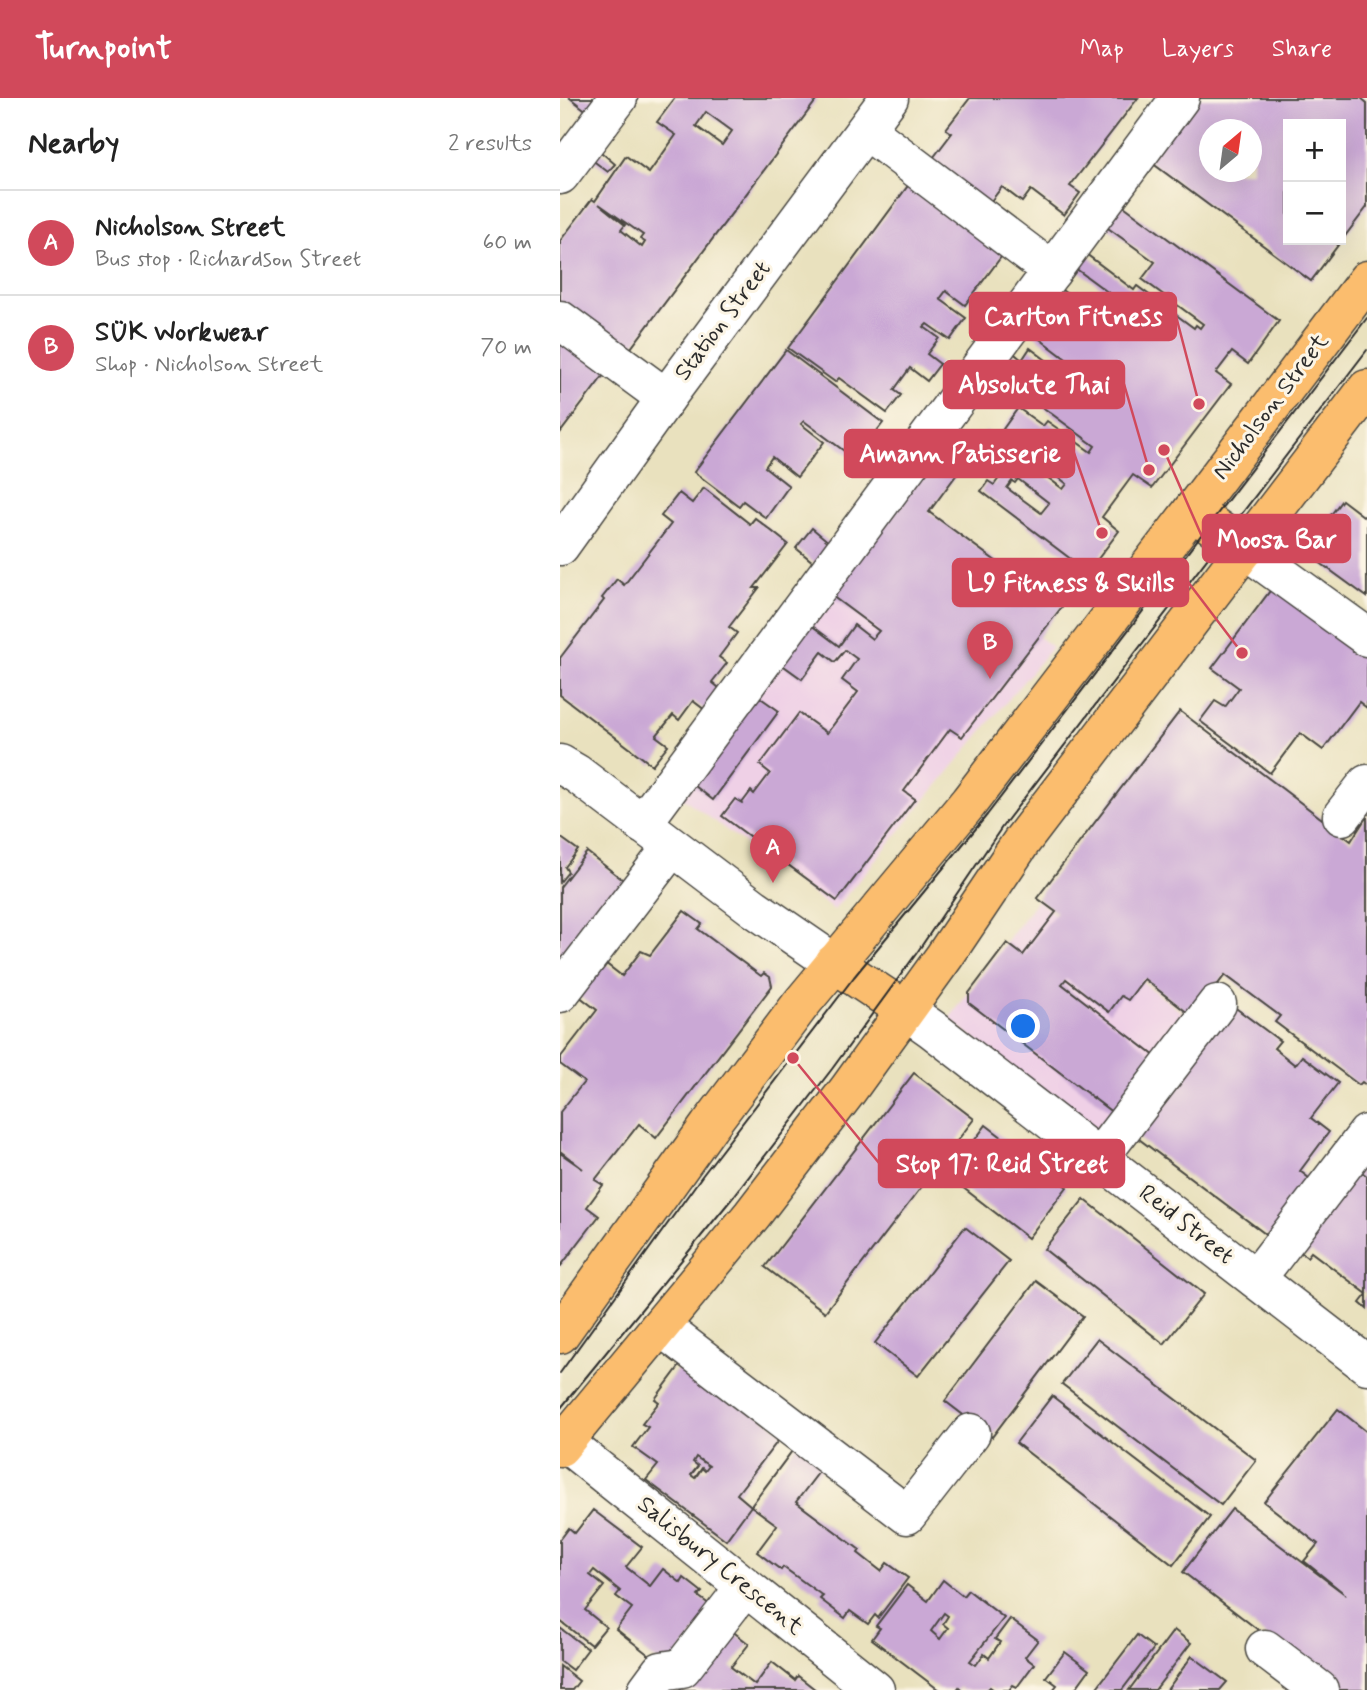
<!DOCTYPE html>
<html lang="en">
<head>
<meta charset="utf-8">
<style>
  :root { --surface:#fff; --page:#f2f2f2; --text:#222; --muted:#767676; --line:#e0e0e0; --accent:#d1495b }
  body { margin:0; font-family:Mynerve,sans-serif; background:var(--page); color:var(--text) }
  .controls { position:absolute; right:21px; top:21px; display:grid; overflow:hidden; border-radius:0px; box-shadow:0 7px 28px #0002 }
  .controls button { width:63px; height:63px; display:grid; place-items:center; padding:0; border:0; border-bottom:2px solid var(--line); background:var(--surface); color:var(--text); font:35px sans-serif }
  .compass { position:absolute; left:639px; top:21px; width:63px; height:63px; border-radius:50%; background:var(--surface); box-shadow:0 7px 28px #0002; rotate:29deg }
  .you { position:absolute; left:464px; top:929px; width:24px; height:24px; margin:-18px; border:5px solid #fff; border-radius:50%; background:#1a73e8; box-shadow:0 0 0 10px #1a73e833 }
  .badge { display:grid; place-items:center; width:46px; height:46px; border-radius:50%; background:var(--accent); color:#fff; font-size:23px; font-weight:700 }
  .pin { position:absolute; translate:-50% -58px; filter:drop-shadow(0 2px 4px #0008) }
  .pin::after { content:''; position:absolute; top:37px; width:24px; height:21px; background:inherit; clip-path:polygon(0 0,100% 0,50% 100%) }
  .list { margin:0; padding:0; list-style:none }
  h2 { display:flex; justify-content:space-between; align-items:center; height:91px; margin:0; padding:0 28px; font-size:30px }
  h2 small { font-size:23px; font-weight:400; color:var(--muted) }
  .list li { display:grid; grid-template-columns:46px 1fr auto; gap:21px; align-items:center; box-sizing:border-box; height:105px; padding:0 28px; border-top:2px solid var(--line) }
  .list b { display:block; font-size:26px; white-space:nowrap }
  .list p { margin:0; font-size:23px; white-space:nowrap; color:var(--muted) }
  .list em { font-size:23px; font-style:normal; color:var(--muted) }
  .map { position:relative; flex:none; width:807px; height:1592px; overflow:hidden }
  header { display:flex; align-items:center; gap:42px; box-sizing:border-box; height:98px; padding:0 35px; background:var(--accent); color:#fff }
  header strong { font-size:33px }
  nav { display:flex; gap:38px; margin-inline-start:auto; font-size:24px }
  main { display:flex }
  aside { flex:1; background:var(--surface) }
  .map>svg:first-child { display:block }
  .built { fill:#efd0e6 }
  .building { fill:#caa8d5; fill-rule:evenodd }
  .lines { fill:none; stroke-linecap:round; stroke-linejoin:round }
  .minor-casing { stroke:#484641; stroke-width:41 }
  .major-casing { stroke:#484641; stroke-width:41 }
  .minor { stroke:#fff; stroke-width:38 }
  .major { stroke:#fbbd6e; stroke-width:38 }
  .tram { stroke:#2b2b2b; stroke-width:2 }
  .labels { text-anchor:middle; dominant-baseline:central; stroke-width:6; stroke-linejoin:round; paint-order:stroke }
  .street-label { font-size:24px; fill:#2b2b2b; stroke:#fcf5e5 }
  .leader { fill:none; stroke:#d1495b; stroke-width:2.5 }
  .callout-dot { fill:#d1495b; stroke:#fcf5e5; stroke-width:2.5 }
  .callout { fill:#d1495b; stroke:#d1495b; stroke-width:2.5 }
  .callout-label { font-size:26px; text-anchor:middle; font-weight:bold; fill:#fff }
</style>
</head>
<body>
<header>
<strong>Turnpoint</strong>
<nav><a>Map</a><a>Layers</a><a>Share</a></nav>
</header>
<main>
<aside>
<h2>Nearby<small>2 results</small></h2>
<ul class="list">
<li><span class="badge">A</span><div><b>Nicholson Street</b><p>Bus stop · Richardson Street</p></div><em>60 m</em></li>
<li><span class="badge">B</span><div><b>SÜK Workwear</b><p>Shop · Nicholson Street</p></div><em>70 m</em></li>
</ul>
</aside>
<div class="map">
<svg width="807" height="1592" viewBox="0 0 807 1592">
  <rect width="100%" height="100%" fill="#fcf5e5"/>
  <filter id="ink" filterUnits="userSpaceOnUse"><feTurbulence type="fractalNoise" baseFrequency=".0143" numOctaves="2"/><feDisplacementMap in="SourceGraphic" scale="14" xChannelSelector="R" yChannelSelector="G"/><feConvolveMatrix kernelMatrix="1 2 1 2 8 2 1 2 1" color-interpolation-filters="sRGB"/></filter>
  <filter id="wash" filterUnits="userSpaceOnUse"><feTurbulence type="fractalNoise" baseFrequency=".00686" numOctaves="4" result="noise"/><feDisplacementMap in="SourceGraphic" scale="28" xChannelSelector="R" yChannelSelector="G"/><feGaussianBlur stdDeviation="1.57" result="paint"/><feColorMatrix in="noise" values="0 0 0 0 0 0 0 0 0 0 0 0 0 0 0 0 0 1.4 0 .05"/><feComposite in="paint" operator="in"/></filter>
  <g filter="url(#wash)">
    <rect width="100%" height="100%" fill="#e9e1be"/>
    <g class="built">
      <path d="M307,414l185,135 -218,263 -171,-127z"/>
      <path d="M477,802l170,132 -89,118 -169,-131z"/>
    </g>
    <g id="blocks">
      <g class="building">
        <path d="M10,0h34l-12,17z"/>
        <path d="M115,0h143l-193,258 -65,-50v-65l32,-42 3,2 31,-45 23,17 27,-38 -19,-13zM146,14l26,19 -10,14 -26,-19zM39,106l44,31 -3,4 5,3 -3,5 -21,-17 4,-5z"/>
        <path d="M410,0h168l-68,88 10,7 -16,22 -33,-25 -9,12 -20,-15 -18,23 -57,-44 25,-33 -6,-4z"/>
        <path d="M634,0h167l6,5v104l-56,74 -163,-121zM728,26h53v116h-53zM650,32h42v42h-42z"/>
        <path d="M35,49l20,17 -7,8 -21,-16z"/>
        <path d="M353,81l94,70 -42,56 -19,-14 -6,8 26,19 -16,22 -23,-16 -3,3 15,11 -12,16 13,10 -13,17 -17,-13 -16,22 7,5 -14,18 -48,-35 -4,4 -47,-34z"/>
        <path d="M557,103l162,120 -31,43 -16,-12 -16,21 15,11 -79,104 -19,-13 -31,42 17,14 -31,41 -107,-81 7,-10 6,4 8,-11 -30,-23 14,-20 77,58 4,-5 -42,-33 3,-4 -25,-18 15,-21 25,18 4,-5 44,31 4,-6 -101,-75 16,-21 12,10 8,-12 28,21 8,-10 -42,-32 31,-42 65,49 16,-21 -65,-48 11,-14 52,39 3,-4 57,42 2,-3 4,3 3,-4 -61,-45 13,-17 -54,-39zM458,381l31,24 -8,10 -34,-25 5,-7 3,2z"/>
        <path d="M0,232l50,37 -50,66z"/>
        <path d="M226,252l97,73 -28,36 -51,-38 -3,3 23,18 -27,35 -25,-20 -7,10 24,19 -23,32 -23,-17 -4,5 -45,-34z"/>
        <path d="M370,357l27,19 -28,38 90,66 13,-18 42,31 -112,146 -12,-8 -46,62 11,8 -78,102 -115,-85 13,-17 7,4 9,-12 3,3 16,-21 -10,-8 39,-52 28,20 31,-41 -16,-12 15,-21 -12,-9 -10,12 -13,-10 -20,27 -25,-18 30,-39 32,24 15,-21 18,14 7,-8 -51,-38z"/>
        <path d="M144,390l46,36 5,-6 33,26 -34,44h5l-30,39 8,6 -18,24 8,6 -15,19 13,11 -16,20 -16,-12 -14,19 -6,-5 -17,21 12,9 -16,20 -92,-70v-37l44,-58 -2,-2 15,-19 7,6 47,-61 -10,-8 18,-23 13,10z"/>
        <path d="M782,402l25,19v78l-63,-46z"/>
        <path d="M252,430l24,20 -17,19 -23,-19z"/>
        <path d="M716,485l91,68v57l-8,-6 -36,48 -23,-17 -30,40 -70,-52 15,-20 10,6 14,-19 -27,-20z"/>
        <path d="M195,596l24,17 -66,89 -23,-18z"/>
        <path d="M620,613l171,130 16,-25v270l-5,-4 -3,3 -84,-63 5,-6 -55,-41 -32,42 -49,-38 -16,21 -7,-4 -12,16 -43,-33 -4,5 98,76 -43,56 -148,-113v-10l38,-50 16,12 33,-43 -19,-14z"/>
        <path d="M0,739l18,13 -13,17 3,5 -8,10z"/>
        <path d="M27,754l45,35 -72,84v-84z"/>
        <path d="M124,813l18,13 -4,5 63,47 3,-3 6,4 2,9 -116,152 -17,-14 -44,56 8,5 -16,22 12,9 -39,51v-114l23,16 -23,-18v-39l24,-30 -24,-18v-6l37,-48 -27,-21 26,-33 26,20 19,-25 9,4z"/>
        <path d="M669,905l51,38 -6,7 21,17 7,-9 36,27 -27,35 18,14 -29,39 19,15 -43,56 -145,-109z"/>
        <path d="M354,975l60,46 -149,193 -60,-45z"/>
        <path d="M426,1027l81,62 -39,51 -80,-62z"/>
        <path d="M788,1064l19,14v133l-7,-6 7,-9 -56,-42 -4,5 -19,-15z"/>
        <path d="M524,1101l120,95 -40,50 -120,-95z"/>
        <path d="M405,1129l44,34 -91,115 -43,-33z"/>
        <path d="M476,1183l47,35 -91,121 -47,-36z"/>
        <path d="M537,1241l159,121 -35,45 -159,-121z"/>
        <path d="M125,1261l99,74 -47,61 14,12 -25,34 -80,-60 12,-15 -25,-18 15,-20 -6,-3 17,-22 -4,-3zM136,1359l13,9 -4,5 -3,-3 -7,10 -4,-3 7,-9 -5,-4z"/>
        <path d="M492,1298l158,121 -37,48 -157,-122z"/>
        <path d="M778,1311l29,23v258h-31l-153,-118 49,-63 114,86 -42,-34 14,-17 -54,-42z"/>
        <path d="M238,1345l27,21 -29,38 64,48 -2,3 23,18 6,-8 21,15 -30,40 -3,-3 -7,9 -18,-13 -5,7 -25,-19 3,-3 -40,-29 -2,3 -24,-18 20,-27 -26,-19z"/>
        <path d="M33,1412l49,37 -16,20 24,19 13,-17 18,14 3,-5 18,14 -4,4 16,12 -44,58 -15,-6 -39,-31 16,-21 -16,-12 4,-5 -26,-21 -4,5 14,11 -19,24 21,17 -15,18 -31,-24v-81l9,-12 6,5z"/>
        <path d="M383,1482l20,16 5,-6 36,28 -34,43 6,4 8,-11 5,4 11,-16 -5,-3 15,-20 28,21 -13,17 9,7 -17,23 -4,-2 -4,5h-15l-4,-3 -3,3h-25l-3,-3 -2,3h-18l-67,-51 8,-11 -4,-2 31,-41 21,16zM384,1515l4,3 -5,8 5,4 -8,11 -9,-8z"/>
        <path d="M167,1529l22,17 -18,23 24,18 17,-23 23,18 3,-4 18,14h-134l-3,-2z"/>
        <path d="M0,1530l28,21 -16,21 -12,-9z"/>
        <path d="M614,1532l17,13 -36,47h-26z"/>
        <path d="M577,1537l17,13 -32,42h-27z"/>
        <path d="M505,1554l24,18 -13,18 2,2h-25l4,-5 -11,-8z"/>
        <path d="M632,1558l35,26 -7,8h-53z"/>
        <path d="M0,1568l19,15 -7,9h-12z"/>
      </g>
    </g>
  </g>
  <g filter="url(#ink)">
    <use href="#blocks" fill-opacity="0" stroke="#484641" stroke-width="2"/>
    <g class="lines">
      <defs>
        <g id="minor">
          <path d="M306,32l186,141"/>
          <path d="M0,77l58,-77"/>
          <path d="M0,222l106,78"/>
          <path d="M0,448l106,-148 223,-300"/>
          <path d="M685,451l122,88"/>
          <path d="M0,666l17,10 177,134 80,55"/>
          <path d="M782,718l25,-32"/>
          <path d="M82,726l538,-726"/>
          <path d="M0,895l112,-146"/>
          <path d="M345,912l27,19 435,336"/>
          <path d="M539,1060l118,-154"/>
          <path d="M696,1181l111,-145"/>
          <path d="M101,1229l246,188 64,-82"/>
          <path d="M4,1344l311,248"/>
          <path d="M705,1551l54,41"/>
          <path d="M87,1592l14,-19 21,-3 63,-81"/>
        </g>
        <g id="major">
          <path d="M632,413l53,38"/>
          <path d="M274,865l71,47"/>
          <path d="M0,1236l149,-208 92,-122 168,-202 223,-291 175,-231"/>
          <path d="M0,1349l192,-232 96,-125 96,-133 78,-116 345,-452"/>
        </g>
      </defs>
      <use href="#minor" class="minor-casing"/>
      <use href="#major" class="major-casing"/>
      <use href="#minor" class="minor"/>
      <use href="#major" class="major"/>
      <g class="tram">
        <path d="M0,1275l142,-197 152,-199 133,-162 380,-497"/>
        <path d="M0,1311l174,-213 98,-127 84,-115 86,-127 365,-477"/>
      </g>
    </g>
  </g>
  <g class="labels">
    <g class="street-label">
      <text transform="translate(163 223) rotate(-53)">Station Street</text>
      <text transform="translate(711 309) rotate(-53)">Nicholson Street</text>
      <text transform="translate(626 1127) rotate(38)">Reid Street</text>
      <text transform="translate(160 1468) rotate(39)">Salisbury Crescent</text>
    </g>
  </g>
  <path class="leader" d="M639 306L616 218M589 372L564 286M542 435L514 355M604 352L643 441M682 555L628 484M233 960L319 1065"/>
  <g class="callout-dot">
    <circle cx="639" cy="306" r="7"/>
    <circle cx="589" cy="372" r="7"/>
    <circle cx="542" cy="435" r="7"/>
    <circle cx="604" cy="352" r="7"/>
    <circle cx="682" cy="555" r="7"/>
    <circle cx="233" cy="960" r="7"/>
  </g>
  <g class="callout">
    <rect x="410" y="195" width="206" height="47" rx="7"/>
    <rect x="384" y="263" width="180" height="47" rx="7"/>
    <rect x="285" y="332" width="229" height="47" rx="7"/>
    <rect x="643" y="417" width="147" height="47" rx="7"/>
    <rect x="393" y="461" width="235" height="47" rx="7"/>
    <rect x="319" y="1042" width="245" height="47" rx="7"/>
  </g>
  <g class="callout-label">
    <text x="513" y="227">Carlton Fitness</text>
    <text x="474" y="295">Absolute Thai</text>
    <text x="400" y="364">Amann Patisserie</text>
    <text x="717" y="450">Moosa Bar</text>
    <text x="511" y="493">L9 Fitness &amp; Skills</text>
    <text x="442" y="1074">Stop 17: Reid Street</text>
  </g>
</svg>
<div class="controls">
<button>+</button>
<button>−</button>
</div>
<svg class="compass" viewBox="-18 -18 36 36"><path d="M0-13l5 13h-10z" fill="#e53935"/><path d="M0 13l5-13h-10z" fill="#767676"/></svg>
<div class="you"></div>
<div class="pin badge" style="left:213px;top:785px">A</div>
<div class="pin badge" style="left:430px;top:581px">B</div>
</div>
</main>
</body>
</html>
